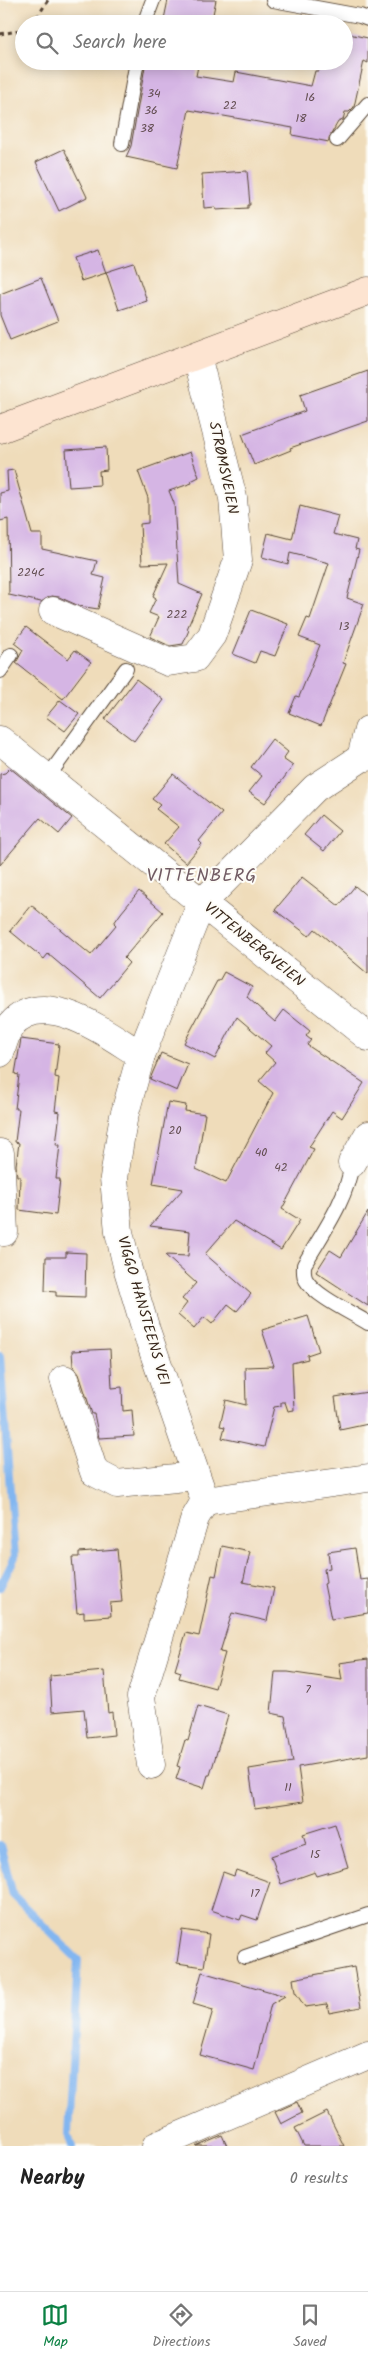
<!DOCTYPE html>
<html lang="en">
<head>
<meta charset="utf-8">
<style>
  :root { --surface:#fff; --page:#f2f2f2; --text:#222; --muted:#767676; --line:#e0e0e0; --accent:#0b8043 }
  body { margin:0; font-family:Kalam,sans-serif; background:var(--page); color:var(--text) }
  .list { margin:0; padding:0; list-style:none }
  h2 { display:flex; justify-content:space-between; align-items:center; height:65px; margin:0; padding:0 20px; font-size:21px }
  h2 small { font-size:16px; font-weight:400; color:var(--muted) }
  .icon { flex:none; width:28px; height:28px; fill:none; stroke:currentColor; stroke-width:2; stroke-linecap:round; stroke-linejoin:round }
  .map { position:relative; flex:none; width:368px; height:2146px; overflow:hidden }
  .search { position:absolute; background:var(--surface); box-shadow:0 2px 12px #0003; left:15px; right:15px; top:15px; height:55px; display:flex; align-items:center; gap:12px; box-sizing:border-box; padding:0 18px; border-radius:28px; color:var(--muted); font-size:19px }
  .sheet { height:145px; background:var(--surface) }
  nav { display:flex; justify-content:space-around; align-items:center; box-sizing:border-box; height:70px; border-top:1px solid var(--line); background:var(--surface); font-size:14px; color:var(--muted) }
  nav a { display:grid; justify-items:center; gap:2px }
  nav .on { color:var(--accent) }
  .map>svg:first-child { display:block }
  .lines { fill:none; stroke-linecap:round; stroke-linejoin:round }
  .stream { stroke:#82b6f0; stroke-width:8 }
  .building { fill:#d5b5e4 }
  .service-casing { stroke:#564535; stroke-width:16 }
  .minor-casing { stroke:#564535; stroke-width:29 }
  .secondary-casing { stroke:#564535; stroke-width:29 }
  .path { stroke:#564535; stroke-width:3; stroke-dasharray:4 4; stroke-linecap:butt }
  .service { stroke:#fff; stroke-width:14 }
  .minor { stroke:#fff; stroke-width:28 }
  .secondary { stroke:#fde4d1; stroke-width:28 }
  .labels { text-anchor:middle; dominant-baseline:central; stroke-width:4; stroke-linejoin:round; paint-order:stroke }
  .number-label { font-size:12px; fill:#624d50 }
  .street-label { font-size:15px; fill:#3b2a1e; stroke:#fdfcf7 }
  .quarter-label { font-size:18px; letter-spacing:1px; fill:#715b63; stroke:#fdfcf7 }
</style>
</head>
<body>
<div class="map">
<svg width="368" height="2146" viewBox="0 0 368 2146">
  <rect width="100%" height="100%" fill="#fdfcf7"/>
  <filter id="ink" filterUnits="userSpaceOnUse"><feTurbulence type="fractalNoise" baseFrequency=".02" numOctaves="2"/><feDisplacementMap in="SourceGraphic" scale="10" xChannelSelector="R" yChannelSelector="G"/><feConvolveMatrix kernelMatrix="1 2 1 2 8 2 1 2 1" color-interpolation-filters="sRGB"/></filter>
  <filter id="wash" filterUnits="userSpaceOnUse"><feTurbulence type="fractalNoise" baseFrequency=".0096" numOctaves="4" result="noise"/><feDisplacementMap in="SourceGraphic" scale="20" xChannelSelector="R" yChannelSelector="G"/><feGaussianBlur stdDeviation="1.12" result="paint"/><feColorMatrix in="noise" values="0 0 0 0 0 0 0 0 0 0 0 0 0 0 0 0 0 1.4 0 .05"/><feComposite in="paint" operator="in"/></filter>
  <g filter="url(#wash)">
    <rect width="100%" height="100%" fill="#efdcba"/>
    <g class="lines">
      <g class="stream">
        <path d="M0,1356l15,201 -15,30"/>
        <path d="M0,1845l13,50 65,65 -10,174 4,12"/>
      </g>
    </g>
    <g id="blocks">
      <g class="building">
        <path d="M168,0h48l-5,24h-48z"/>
        <path d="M344,33l24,5v25l-4,-2 -10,46 -5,5h-4l-2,8 -5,2 -9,16v4l-37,-7 1,-7 -104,-18 -12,58 -51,-11 5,-11 15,-85h53l-3,15 38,6 2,-10 75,14 4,-15h4l2,-10h23z"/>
        <path d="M64,149l23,48 -28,14 -23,-49z"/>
        <path d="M247,171l3,34h-2v3l-32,2v-3l-12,1 -2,-34z"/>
        <path d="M98,250l8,23 -25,8 -8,-23z"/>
        <path d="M134,263l13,38 -28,9 -13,-38z"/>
        <path d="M41,278l17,43 -48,19 -10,-25v-21z"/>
        <path d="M368,371v50l-78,27 1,2 -37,15 -12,-31 63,-23 -5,-16z"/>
        <path d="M106,447l1,23 -8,1 1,14 -31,2 -3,-37z"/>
        <path d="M190,452l9,25 -8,4 1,2 -23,8 5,12 5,81 23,10 -15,35 2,1 -6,14 -13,2 -20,-9 9,-20 -10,-4 7,-15 -3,-2 15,-33 -26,1 -2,-40 8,-1v-25l-10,-27z"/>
        <path d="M14,470l18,64h10v15l55,12 -4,14 12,3 -7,31 -19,-3 -20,-9 -8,-1 -10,6 -32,-7 -1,-76 -8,2v-28l8,-2 -1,-20z"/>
        <path d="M300,506l38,10 -5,18 24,6 -2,9 4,1 -12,48 17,6 -21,59 3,1 -25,62 -32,-13 7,-17 3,1 21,-52 -21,-8 8,-19 3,1 19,-56 -39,-10 -2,11 -26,-7 6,-24 24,6z"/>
        <path d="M251,610l37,14 -13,32 -15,-5 -5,12 -22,-9z"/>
        <path d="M26,627l42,32 7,-9 16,12 -28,37 -47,-36 7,-13 -9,-7z"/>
        <path d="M136,679l28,21 -30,41 -29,-22z"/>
        <path d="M60,700l19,14 -14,17 -19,-14z"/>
        <path d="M272,739l16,13 -5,7 10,7 -28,37 -16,-11 13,-16 -11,-9z"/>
        <path d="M10,768l62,50 -13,16 -19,-16 -40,47v-91l5,-1z"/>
        <path d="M173,774l49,39 -23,28 3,3 -16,19 -22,-19 15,-17 -23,-18 4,-4 -8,-6z"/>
        <path d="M321,815l19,16 -16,20 -20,-16z"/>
        <path d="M302,877l37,29 16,-20 13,11v77l-53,-45 -6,7 -34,-26z"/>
        <path d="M139,891l24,21 -39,46 5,5 -29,35 -52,-44 -4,5 -34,-28 21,-26 60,50 25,-30 -2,-2 7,-10z"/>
        <path d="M224,972l28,15 -5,10 28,25 9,-12 26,21 -4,5 5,4 -4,5 57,38 -22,35 -10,-7 -23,36 5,2 -32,60 18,11 -19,30 -47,-29 -29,33 46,40 -14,17 -9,-7 -16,20 -8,-7 -10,12 -16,-14 9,-12 -5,-4 14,-16 -31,-28 23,1 2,-25 -40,-5 33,-37 -30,-5 15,-82 18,3 -1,6 20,3 -9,55 30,14 47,-90 -14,-12 16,-19 -10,-9 6,-7 -34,-29 -22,42 -31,-16 33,-62h2z"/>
        <path d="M21,1039l38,5 -4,33 4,1 -4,33 5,1 -4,33h4l-4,34h4l-4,36 -37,-5 1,-34h-3l-1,-11 3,-22 -4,-1 4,-33h-4l4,-34 -4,-1z"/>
        <path d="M161,1053l27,11 -11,27 -27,-12z"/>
        <path d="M368,1212v94l-52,-34 14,-22 11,7z"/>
        <path d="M66,1252l20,1 -1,44 -29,-1v-4l-11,-1 1,-34h20z"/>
        <path d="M308,1316l11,35 -12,4 1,4 -16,4 2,47 -6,1 -3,-9h-4v4l-7,1 -10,40 -42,-9 3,-11 -5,-1 6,-26 20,5 -1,-38 29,-1 -12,-36z"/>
        <path d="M110,1349l2,39 10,-1 1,24 9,-1 2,26 -35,2 -5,-24h-2l-13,-40 -6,-8 -1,-15z"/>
        <path d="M368,1392v32l-28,6 -5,-33z"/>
        <path d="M222,1546l28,6 -7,30 31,6 -7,33 -35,-8 -12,39 5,1 -10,35 -36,-10 2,-6 -6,-2 11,-37 13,3 13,-61 4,1z"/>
        <path d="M355,1548l5,32 8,-1v34l-37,6 -7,-35 2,-1 -2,-14 6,-1 -2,-16z"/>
        <path d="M117,1549l5,53 -12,1 1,13 -27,2v-6l-7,1 -5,-56h7v-5z"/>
        <path d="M368,1659v96l-70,12 5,35 -48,7 -6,-40 44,-7 -8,-46 -14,-3 4,-41h13l54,8 -3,-17z"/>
        <path d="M104,1671l4,42 4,-1 2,23 -27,3 -3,-29 -32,3 -2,-36z"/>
        <path d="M198,1706l30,9 -18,60h-2l-4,13 -28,-9 4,-12 -3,-1 8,-26 3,1z"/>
        <path d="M335,1824l13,43 -31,9 -2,-4 -34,12 -10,-28 35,-12 -3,-10z"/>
        <path d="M236,1870l34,12 -13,38 -15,-5 -2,5 -29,-10 12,-38 11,4z"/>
        <path d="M182,1930l27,4 -5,33 -27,-4z"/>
        <path d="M354,1967l7,40 -32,6 -2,-9 -22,3 -10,-15 -2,-13z"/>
        <path d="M202,1972l83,24 -14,8 -17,66 -54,-15 13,-45 -20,-6z"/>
        <path d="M297,2102l5,11 -21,11 -6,-12z"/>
        <path d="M327,2112l17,34h-40l-9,-18z"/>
        <path d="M222,2135l5,11h-31z"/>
      </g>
    </g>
  </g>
  <g filter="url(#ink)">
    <use href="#blocks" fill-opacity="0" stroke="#564535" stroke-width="1"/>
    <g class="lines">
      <defs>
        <g id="service">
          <path d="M273,0l87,16 8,3"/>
          <path d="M144,24l9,-24"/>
          <path d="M337,140l31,-36"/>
          <path d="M122,144l15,-83"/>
          <path d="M0,671l11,-16"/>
          <path d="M47,778l79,-109"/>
          <path d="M352,1163c-5,37 -29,69 -48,102 0,6 -1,10 2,15 9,16 46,33 62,43"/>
          <path d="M245,1957l123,-42"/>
        </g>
        <g id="minor">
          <path d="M53,611l115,51 27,-4 17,-23 26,-75 -5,-62 -36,-142"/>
          <path d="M0,740l368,297"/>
          <path d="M361,758l7,-28"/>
          <path d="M0,1053c3,-9 6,-21 11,-28 34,-40 98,11 130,30"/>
          <path d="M0,1153l4,79"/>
          <path d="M352,1163l16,-28"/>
          <path d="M64,1379l30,93 23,12 78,-8"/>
          <path d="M205,1501l-59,-171 -18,-60 -9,-38 -5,-54 9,-58 18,-65 60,-151 114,-116 46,-30 7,-1"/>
          <path d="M205,1501l163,-23"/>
          <path d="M151,1765l-10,-68 54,-179 10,-17"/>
          <path d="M156,2146l212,-91"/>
        </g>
        <path id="secondary" d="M0,429l368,-138"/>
      </defs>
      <use href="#service" class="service-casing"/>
      <use href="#minor" class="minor-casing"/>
      <use href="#secondary" class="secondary-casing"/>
      <g class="path">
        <path d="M33,24l15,-24"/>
        <path d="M0,34l24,-4"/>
      </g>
      <use href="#service" class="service"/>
      <use href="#minor" class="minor"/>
      <use href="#secondary" class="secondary"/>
    </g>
  </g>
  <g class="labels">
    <g class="number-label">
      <text x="154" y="93">34</text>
      <text x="310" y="97">16</text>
      <text x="230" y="105">22</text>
      <text x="151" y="110">36</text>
      <text x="301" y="118">18</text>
      <text x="147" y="128">38</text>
      <text x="31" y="572">224C</text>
      <text x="177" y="614">222</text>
      <text x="344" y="626">13</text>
      <text x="175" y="1130">20</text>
      <text x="261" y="1152">40</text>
      <text x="281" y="1167">42</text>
      <text x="308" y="1689">7</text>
      <text x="288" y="1787">11</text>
      <text x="315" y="1854">15</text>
      <text x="255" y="1893">17</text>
    </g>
    <g class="street-label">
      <text transform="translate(223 468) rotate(78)">STRØMSVEIEN</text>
      <text transform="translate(254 945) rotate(39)">VITTENBERGVEIEN</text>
      <text transform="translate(143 1311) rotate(74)">VIGGO HANSTEENS VEI</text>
    </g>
    <g class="quarter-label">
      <text x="202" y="876">VITTENBERG</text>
    </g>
  </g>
</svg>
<div class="search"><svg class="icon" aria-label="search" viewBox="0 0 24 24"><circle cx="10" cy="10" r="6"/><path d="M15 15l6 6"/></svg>Search here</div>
</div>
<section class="sheet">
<h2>Nearby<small>0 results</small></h2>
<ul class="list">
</ul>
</section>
<nav>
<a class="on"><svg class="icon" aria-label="map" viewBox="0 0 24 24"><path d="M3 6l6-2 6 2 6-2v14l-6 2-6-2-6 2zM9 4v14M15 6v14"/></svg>Map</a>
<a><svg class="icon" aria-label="directions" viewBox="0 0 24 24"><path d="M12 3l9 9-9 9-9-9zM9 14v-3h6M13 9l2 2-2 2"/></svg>Directions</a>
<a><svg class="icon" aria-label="saved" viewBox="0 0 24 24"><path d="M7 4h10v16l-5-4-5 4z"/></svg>Saved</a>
</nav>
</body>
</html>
